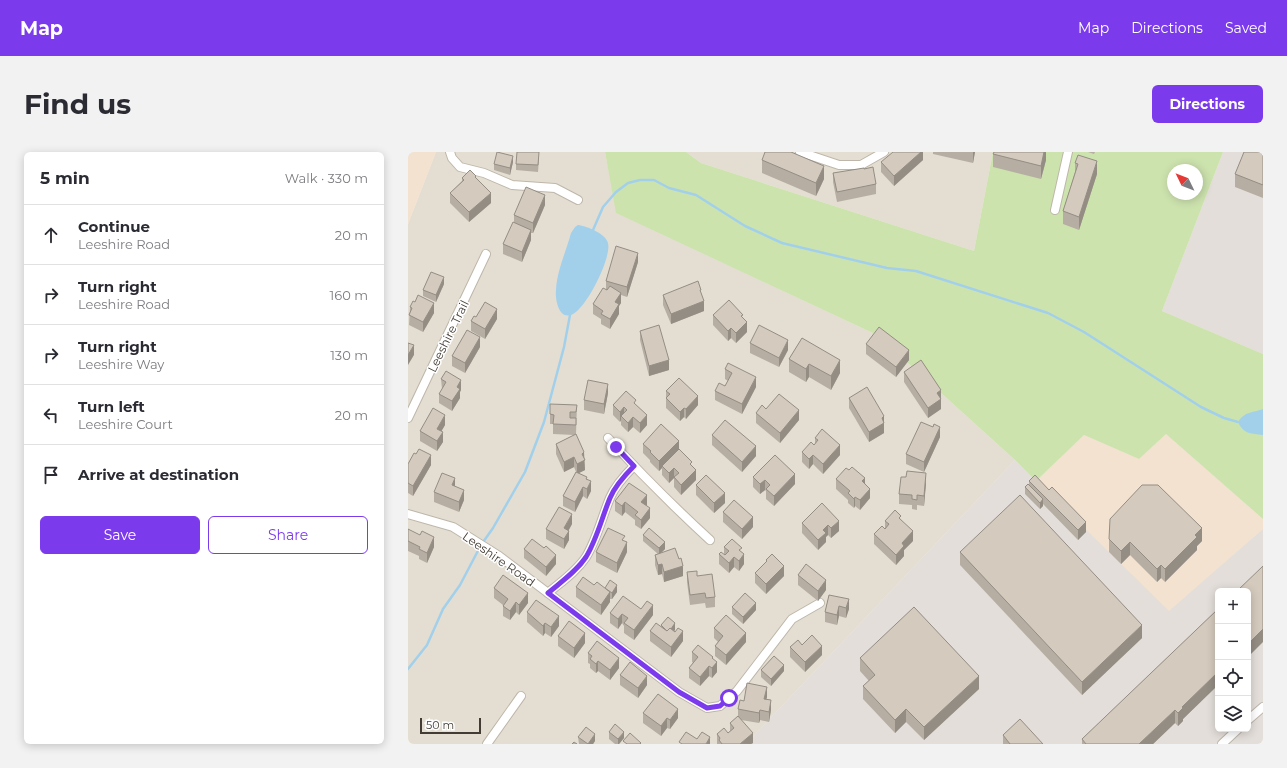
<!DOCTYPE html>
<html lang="en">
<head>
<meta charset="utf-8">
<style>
  :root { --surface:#fff; --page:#f2f2f3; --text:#2b2b33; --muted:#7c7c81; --line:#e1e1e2; --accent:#7c3aed }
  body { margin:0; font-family:Montserrat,sans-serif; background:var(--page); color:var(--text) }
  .controls { position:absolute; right:12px; bottom:12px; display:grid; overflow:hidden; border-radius:6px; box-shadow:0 2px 10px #0003 }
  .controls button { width:36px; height:36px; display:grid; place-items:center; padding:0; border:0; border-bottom:1px solid var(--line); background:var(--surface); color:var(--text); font:20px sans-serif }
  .compass { position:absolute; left:759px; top:12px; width:36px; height:36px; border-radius:50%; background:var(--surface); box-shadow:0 2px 10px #0003; rotate:313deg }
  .scale { position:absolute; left:12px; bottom:10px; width:61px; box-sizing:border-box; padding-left:4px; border:2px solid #423c34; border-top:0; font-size:11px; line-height:14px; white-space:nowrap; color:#423c34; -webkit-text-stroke:3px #fff; paint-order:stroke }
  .stop { position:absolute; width:12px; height:12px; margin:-9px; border:3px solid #7c3aed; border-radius:50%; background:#fff }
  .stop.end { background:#7c3aed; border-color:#fff; box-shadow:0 1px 4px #0008 }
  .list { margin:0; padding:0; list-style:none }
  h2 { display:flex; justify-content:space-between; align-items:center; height:52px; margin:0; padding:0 16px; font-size:17px }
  h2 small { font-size:13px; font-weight:400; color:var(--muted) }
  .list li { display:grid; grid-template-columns:26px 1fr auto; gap:12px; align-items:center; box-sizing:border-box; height:60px; padding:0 16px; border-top:1px solid var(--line) }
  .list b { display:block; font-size:15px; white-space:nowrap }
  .list p { margin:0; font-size:13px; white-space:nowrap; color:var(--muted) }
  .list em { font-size:13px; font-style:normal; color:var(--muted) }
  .actions { display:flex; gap:8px; padding:12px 16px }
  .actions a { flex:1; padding:9px 0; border:1px solid var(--accent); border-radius:6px; text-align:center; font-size:14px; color:var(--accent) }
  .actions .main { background:var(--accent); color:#fff }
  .icon { flex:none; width:22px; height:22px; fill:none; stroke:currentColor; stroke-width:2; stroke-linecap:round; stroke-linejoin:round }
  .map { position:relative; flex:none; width:855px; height:592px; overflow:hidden; border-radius:6px }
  header { display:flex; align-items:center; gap:24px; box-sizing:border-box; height:56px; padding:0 20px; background:var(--accent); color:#fff }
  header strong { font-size:19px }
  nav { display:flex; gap:22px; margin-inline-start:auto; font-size:14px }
  .intro { display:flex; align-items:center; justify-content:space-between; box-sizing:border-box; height:96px; padding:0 24px }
  h1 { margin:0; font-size:28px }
  .button { padding:10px 18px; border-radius:6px; background:var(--accent); color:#fff; font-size:14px; font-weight:700 }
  main { display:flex; gap:24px; padding:0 24px }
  aside { flex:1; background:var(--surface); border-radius:6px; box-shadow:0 2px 10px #0003 }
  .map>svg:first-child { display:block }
  .residential { fill:#e4ded2 }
  .commercial { fill:#f2e2cf }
  .industrial { fill:#e3ded9; fill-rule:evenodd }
  .green { fill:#cde3ae; fill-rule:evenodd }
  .water { fill:#a2d0eb }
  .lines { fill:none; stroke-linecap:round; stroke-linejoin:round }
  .stream { stroke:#a2d0eb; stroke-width:2.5 }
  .minor-casing { stroke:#beb6aa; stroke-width:10 }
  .minor { stroke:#fff; stroke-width:8 }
  .wall { fill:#b6aea3 }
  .shaded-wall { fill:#948d84 }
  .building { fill:#d4cabd; stroke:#948d84 }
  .route { stroke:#7c3aed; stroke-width:5 }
  .labels { text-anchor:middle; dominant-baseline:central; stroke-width:3; stroke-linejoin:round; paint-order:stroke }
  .street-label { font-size:12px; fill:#423c34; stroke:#fff }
</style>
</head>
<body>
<header>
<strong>Map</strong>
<nav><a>Map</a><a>Directions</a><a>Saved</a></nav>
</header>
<div class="intro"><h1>Find us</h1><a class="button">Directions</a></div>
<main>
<aside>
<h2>5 min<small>Walk · 330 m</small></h2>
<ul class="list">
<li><svg class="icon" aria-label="ahead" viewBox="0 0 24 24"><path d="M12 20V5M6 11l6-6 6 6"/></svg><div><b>Continue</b><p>Leeshire Road</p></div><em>20 m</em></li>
<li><svg class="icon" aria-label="right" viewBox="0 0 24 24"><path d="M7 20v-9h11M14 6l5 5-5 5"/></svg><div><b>Turn right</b><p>Leeshire Road</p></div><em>160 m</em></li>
<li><svg class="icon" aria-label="right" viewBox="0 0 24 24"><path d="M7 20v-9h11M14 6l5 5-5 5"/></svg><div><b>Turn right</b><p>Leeshire Way</p></div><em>130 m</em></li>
<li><svg class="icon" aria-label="left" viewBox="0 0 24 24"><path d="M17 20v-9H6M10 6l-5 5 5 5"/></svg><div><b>Turn left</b><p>Leeshire Court</p></div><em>20 m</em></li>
<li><svg class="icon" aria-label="arrive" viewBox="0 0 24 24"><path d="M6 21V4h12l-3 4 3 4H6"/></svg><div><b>Arrive at destination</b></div></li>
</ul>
<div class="actions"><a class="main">Save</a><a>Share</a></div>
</aside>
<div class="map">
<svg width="855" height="592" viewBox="0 0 855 592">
  <rect width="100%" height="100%" fill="#f1ece3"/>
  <g class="residential">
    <path d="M28,0h169l12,61 260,122 138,125 -269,284h-338v-520z"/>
    <path d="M278,0h307l-19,99 -273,-88z"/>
  </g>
  <g class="commercial">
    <path d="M0,0h28l-28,72z"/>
    <path d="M758,282l97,85v10l-94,83 -133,-131 48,-46 55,24z"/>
  </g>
  <g class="industrial">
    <path d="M815,0h40v202l-101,-43z"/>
    <path d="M607,308l154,151 94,-82v215h-517zM810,439h30v138h-30z"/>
  </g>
  <path class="green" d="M197,0h81l15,11 273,88 19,-99h230l-61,159 101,43v165l-97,-85 -27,25 -55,-24 -48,46 -21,-21 -138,-125 -261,-122zM765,18h24v24h-24z"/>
  <g class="water">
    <path d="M170,73c9,1 28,9 30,18 4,15 -23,68 -37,72 -13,4 -16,-17 -15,-25 1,-20 10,-38 15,-57l4,-6z"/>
    <path d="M855,257v26c-12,-2 -19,0 -25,-13 7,-11 14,-9 25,-13z"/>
  </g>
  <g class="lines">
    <g class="stream">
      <path d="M185,78l10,-23 13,-15 12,-9 12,-3h14l15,8 27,7 49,31 37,17 105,25 29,3 132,42 36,19 117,75 23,11 14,4"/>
      <path d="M0,517l19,-24 16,-36 17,-24 21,-40 12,-17 32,-56 19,-50 20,-75 6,-32"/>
    </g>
    <defs>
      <g id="minor">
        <path d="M42,0l2,6 8,9 24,6 28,12 43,3 23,12"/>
        <path d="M392,0l39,13h22l23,-13"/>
        <path d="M647,58l13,-58"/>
        <path d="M0,266l78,-164"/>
        <path d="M200,286c32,35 66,69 102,102"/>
        <path d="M0,362l45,13 46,29 180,136 28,16 13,-2 17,-15 55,-72 28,-16"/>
        <path d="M140,441c13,-11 28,-21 38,-36 11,-18 16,-40 24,-59 5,-12 15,-23 24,-32"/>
        <path d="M840,568l15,-13"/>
        <path d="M79,592l34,-48"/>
        <path d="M814,592l16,-15"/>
      </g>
    </defs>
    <use href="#minor" class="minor-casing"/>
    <use href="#minor" class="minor"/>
  </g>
  <g class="wall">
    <path d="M515,0v8l-29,26 -13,-14v-10z"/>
    <path d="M525,0h42l-2,11 -40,-9z"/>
    <path d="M638,0v8l-5,19 -48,-12v-13z"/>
    <path d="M680,0h7l-1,2z"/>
    <path d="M855,0v46l-28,-11v-13z"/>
    <path d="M131,7l-1,13 -22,-2v-6z"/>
    <path d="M354,8l62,19 -8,17 -54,-23z"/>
    <path d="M105,10l-3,13 -16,-5v-6z"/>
    <path d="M667,11l22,11 -18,56 -16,-6v-13l12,-39z"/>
    <path d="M456,17l12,15v10l-39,8 -4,-20v-9z"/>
    <path d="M54,26l14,1 15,24 -22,19 -19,-19v-10l12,-12z"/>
    <path d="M137,53l-12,28h-2v7l-9,22 -19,-8v-10l11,-22v-7z"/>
    <path d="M230,110l-11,35 -6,-2v8l-2,3v8l-9,15 -9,-5v-5l-8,-5v-10l13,-15v-8z"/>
    <path d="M36,132l-8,18 -13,-6v-6z"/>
    <path d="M293,142l3,17 -33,13 -8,-19v-10z"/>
    <path d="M2,155l24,6 -11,19 -14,-7z"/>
    <path d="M305,163l30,3 4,14 -11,11 -5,-5 -3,3 -15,-16z"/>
    <path d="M68,165l21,2 -12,20 -14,-8v-10z"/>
    <path d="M232,179l29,39 -20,6 -9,-36z"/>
    <path d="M394,186l38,35 -9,17 -22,-13 -3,5 -17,-10v-13z"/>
    <path d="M342,191l38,7 -9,17 -29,-14z"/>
    <path d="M458,192l43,16 -13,17 -30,-23z"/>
    <path d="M72,195l-15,26 -13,-7v-10z"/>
    <path d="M320,211l28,24 -14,27 -27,-14v-9l10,-5 3,-5 -3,-2v-10z"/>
    <path d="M496,220l37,18v19l-13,9 -24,-36z"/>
    <path d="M33,227l20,11 -1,2v6l-8,13 -13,-8v-9l3,-5z"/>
    <path d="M258,239l32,14 -12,14 -2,-2 -4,4 -14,-13z"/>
    <path d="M200,241l-4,21 -20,-4v-10z"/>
    <path d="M441,246l35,18v17l-15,9 -20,-34z"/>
    <path d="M169,253l-1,29 8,25 1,11 -6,3 8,6 4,12 -4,8 -4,-3 -8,16 -12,-6v-10l13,-24 -2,-5 -10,5 -8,-18v-10l18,-9 -21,-1v-10h-3v-10z"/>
    <path d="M205,253h23l11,20 -7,8 -7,-6 -5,5 -7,-7v-5l-1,2 -7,-7z"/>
    <path d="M358,257l33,11 -19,23 -24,-20v-10z"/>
    <path d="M37,273l-4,6 2,11 -6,9 -17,-10v-10z"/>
    <path d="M525,275l7,10 -16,35 -18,-8v-10z"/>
    <path d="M304,283l44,21 -14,16 -30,-27z"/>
    <path d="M407,286l25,17 -17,19 -10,-10 -4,5 -7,-7v-10l12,-7 1,-1z"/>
    <path d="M235,292l36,5 13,18 4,13 -15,15 -7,-8v-9l-5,5 -7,-8v-7l-3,3 -9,-9v-2l-7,-7z"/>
    <path d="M0,312l23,1 -18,31 -5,-3z"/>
    <path d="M345,325l42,7 -21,22 -8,-7v-8l-1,-1 -5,4 -7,-7z"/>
    <path d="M428,327l29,4 5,15 -10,12 -5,-4 -1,2 -6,-5v-3l-12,-11z"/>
    <path d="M621,329l57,51 -8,8 -35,-36v2l-3,3 -15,-15v-7l4,-1z"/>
    <path d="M518,331l-2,23 -7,-1v5l-5,-1v-4l-13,-1v-10z"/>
    <path d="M288,333l29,18 -11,10 -18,-18z"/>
    <path d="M47,334l9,14 -5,12 -25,-10v-10z"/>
    <path d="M207,349l32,4 3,13 -9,11 -6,-4v-5l-10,-8 -3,4 -7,-5z"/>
    <path d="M414,351l17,28 -8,7 -3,-3 -2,2v5l-8,8 -16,-17v-10z"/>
    <path d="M315,360l30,15 -11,12 -19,-17z"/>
    <path d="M493,368l12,21 -9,9v6l-8,9 -22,-21v-10l11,-6v-7z"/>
    <path d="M164,372l-3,6v10l-5,9 -18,-10v-10z"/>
    <path d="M0,377l26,18 -7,16 -8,-4v-3l-11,-5z"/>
    <path d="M235,383l22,14 -4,4 22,23 -19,6 -2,-8 -4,1 -3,-10v-10l3,-1 -15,-13z"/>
    <path d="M701,387l93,2 -5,5v4l-32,32 -4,-4 -4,4 -27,-27 -9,9 -12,-12z"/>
    <path d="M316,395l18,5 2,12 -5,7 -5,-4 -5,6 -10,-9v-10h5z"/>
    <path d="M116,397l32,15 -10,12 -22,-18z"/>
    <path d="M188,400h31l-10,21 -21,-11z"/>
    <path d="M552,400l182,86 -60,57 -122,-130z"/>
    <path d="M358,408l18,16 -18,18 -11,-11v-10l11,-11z"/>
    <path d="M279,420l10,4 18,21v10l-9,1 -1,-5 -15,2 -3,-23z"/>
    <path d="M390,423l28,15 -8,11 -20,-16z"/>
    <path d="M186,433l23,7 -5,7h-2v3l-9,13 -25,-18v-10z"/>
    <path d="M86,436l34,15 -9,12 -3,-3 -6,8 -7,-4v-11l-9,-7z"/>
    <path d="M421,443l20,14 -3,9 -7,-2 -2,9 -12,-3v-10z"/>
    <path d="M324,455l24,3 -13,14 -11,-10z"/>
    <path d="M233,457l12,6 -19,25 -10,-7v-7l-2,-3 -4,6 -8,-6v-10z"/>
    <path d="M810,457v76l-35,34v2l-5,5 -3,-3 -22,21h-71v-5z"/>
    <path d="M119,460l32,14 -8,11 -6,-4 -2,3 -16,-14z"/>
    <path d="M253,473l14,5 -1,1 9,10 -12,16 -21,-16v-10l11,-4z"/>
    <path d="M306,476l32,14 -20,23 -11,-9v-10l3,-4 -4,-4z"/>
    <path d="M150,484l27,7 -11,15 -16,-12z"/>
    <path d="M394,493l20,10 -17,17 -15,-15v-10z"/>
    <path d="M284,500l21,7 4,13 -5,6 -3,-2 -9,10 -11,-8v-10l4,-5 -1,-1z"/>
    <path d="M180,501l31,15 -9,12 -12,-9 -2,2 -6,-5v-4l-2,-1z"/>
    <path d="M452,506l119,31 -55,51 -18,-18 -11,11 -32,-34v-13l6,-5 -9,-10z"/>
    <path d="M353,518l23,1 -13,15 -10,-9z"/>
    <path d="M212,523l27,10 -9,13 -18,-13z"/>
    <path d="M359,545l-1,2 5,11 -2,12 -9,-2 -1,3 -18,-3 12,23 -2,1h-34v-10l11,-1 2,-2v-8l8,-6v-8l6,-8z"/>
    <path d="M235,561l35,5 -8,11 -3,-1 -6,8 -18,-13z"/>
    <path d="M201,580l15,6 -5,6h-4l-6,-5z"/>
    <path d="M595,583l40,9h-40z"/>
    <path d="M170,585l17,4 -2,3h-14z"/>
  </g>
  <g class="shaded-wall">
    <path d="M513,0h2v8l-29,26v-10z"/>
    <path d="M565,0h2l-2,11z"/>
    <path d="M636,0h2v8l-5,19v-13z"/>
    <path d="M105,4v6l-3,13v-7z"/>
    <path d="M689,9v13l-18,56v-13z"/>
    <path d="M416,14v13l-8,17v-13z"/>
    <path d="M83,41v10l-22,19v-10z"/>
    <path d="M137,43v10l-12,28v-10z"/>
    <path d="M123,78v10l-9,22v-10z"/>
    <path d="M230,101v9l-11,35v-10z"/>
    <path d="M36,125v7l-8,18v-7z"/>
    <path d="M213,141v10l-2,3v8l-9,15v-10l5,-17z"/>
    <path d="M296,149v10l-33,13v-10z"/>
    <path d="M26,151v10l-11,19v-10z"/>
    <path d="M89,157v10l-12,20v-10z"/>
    <path d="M339,170v10l-11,11v-10z"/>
    <path d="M323,176v10l-3,3v-10z"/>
    <path d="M72,185v10l-15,26v-10z"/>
    <path d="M380,188v10l-9,17v-9z"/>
    <path d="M6,193v10l-6,10v-10z"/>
    <path d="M501,198v10l-13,17v-10z"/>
    <path d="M261,208v10l-20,6v-10z"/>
    <path d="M432,208v13l-9,17v-14z"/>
    <path d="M401,212v13l-3,5v-13z"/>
    <path d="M348,225v10l-14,27v-10z"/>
    <path d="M53,228v10l-1,2v6l-8,13v-10l5,-14z"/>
    <path d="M200,232v9l-4,21v-10z"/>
    <path d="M533,238v19l-13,9v-10l9,-15z"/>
    <path d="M290,244v9l-12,14v-10z"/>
    <path d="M216,255v10l-3,-1v4l-1,2v-10z"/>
    <path d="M276,256v9l-4,4v-9z"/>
    <path d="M391,258v10l-19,23v-10z"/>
    <path d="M37,263v10l-8,14v-10z"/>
    <path d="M239,263v10l-7,8v-10z"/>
    <path d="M476,264v17l-15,9v-10l13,-14z"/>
    <path d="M225,265v10l-5,5v-9z"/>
    <path d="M532,275v10l-16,35v-10z"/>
    <path d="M35,280v10l-6,9v-10z"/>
    <path d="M271,289v10l-17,15v2l-3,3v-10z"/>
    <path d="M432,293v10l-17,19v-10z"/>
    <path d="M348,294v10l-14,16v-10z"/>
    <path d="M176,300l1,18 -8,4v-10l5,-10z"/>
    <path d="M23,303v10l-18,31v-10z"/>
    <path d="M405,303v9l-4,5v-10z"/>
    <path d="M166,305v10l-10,5v-10z"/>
    <path d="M266,316v10l-5,5v-10z"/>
    <path d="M288,318v10l-15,15v-10z"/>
    <path d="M518,321v10l-2,23v-10z"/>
    <path d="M387,322v10l-21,22v-10z"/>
    <path d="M47,326v10l-3,-3z"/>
    <path d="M457,326v10l-3,-7z"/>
    <path d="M357,328v10l-5,4v-10z"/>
    <path d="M183,329v10l-4,8v-10z"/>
    <path d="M175,335v9l-8,16v-10z"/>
    <path d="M462,337v9l-10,12v-10z"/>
    <path d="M56,338v10l-5,12v-10z"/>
    <path d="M317,341v10l-11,10v-10z"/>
    <path d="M239,343v10l-6,7v-10z"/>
    <path d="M447,345v9l-1,2v-9z"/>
    <path d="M635,347v7l-3,3v-6z"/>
    <path d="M217,350v10l-3,4v-10z"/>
    <path d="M242,356v10l-9,11v-9z"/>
    <path d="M164,362v10l-8,14v-10z"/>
    <path d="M345,365v10l-11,12v-10z"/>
    <path d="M431,369v10l-8,7v-10z"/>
    <path d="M678,370v10l-8,8v-10z"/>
    <path d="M420,373v10l-2,2v5l-8,8v-10l5,-10z"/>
    <path d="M794,376v13l-5,5v4l-32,32v-13l30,-34z"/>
    <path d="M161,379v9l-5,9v-10z"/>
    <path d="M505,379v10l-9,9v6l-8,9v-10l6,-12z"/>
    <path d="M26,385v10l-7,16v-10z"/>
    <path d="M219,390v10l-10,21v-10z"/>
    <path d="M257,390v7l-6,6v-7z"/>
    <path d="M722,390v13l-9,9v-13z"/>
    <path d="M336,402v10l-5,7v-10z"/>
    <path d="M148,403v9l-10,12v-9z"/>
    <path d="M326,405v10l-5,6v-10z"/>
    <path d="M254,412v10l-4,1v-10z"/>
    <path d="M753,413v13l-4,4v-13z"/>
    <path d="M275,414v10l-19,6v-10z"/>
    <path d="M376,414v10l-18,18v-10z"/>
    <path d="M418,428v10l-8,11v-10z"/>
    <path d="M209,433v7l-5,7v-6z"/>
    <path d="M202,440v10l-9,13v-10z"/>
    <path d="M120,441v10l-9,12v-10z"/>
    <path d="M441,447v10l-3,9v-10z"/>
    <path d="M108,450v10l-6,8v-9z"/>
    <path d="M348,451v7l-13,14v-7z"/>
    <path d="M245,453v10l-19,25v-10z"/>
    <path d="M431,454v10l-2,9v-10z"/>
    <path d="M214,462v9l-4,6v-10z"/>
    <path d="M151,464v10l-8,11v-10z"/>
    <path d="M137,471v10l-2,3v-10z"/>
    <path d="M267,471v7l-7,8v-7z"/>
    <path d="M734,473v13l-60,57v-13z"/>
    <path d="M855,477v13l-15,15v-13z"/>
    <path d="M275,479v10l-12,16v-10z"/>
    <path d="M177,481v10l-11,15v-10z"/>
    <path d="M338,481v9l-20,23v-10z"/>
    <path d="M414,494v9l-17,17v-10z"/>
    <path d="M305,505v9l4,-4v10l-5,6v-20z"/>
    <path d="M211,506v10l-9,12v-10z"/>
    <path d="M190,509v10l-2,2v-9z"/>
    <path d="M376,513v6l-13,15v-7z"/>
    <path d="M301,514v10l-9,10v-9z"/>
    <path d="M810,520v13l-35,34v2l-5,5v-13l4,-6z"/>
    <path d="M239,524v9l-9,13v-10z"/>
    <path d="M571,524v13l-55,51v-13z"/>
    <path d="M359,535v10l-3,12v-10z"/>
    <path d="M363,548v10l-2,12v-10z"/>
    <path d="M270,557v9l-8,11v-9z"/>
    <path d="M498,557v13l-11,11v-13z"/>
    <path d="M352,558v10l-1,3v-10z"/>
    <path d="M767,558v13l-22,21h-14z"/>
    <path d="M259,566v10l-6,8v-10z"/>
    <path d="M216,580v6l-5,6h-1v-5z"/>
    <path d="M345,581v10l-2,1h-11z"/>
    <path d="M187,582v7l-2,3h-5z"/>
    <path d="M302,585v7h-4z"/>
  </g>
  <g class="building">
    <path d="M89,0l16,4 -3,12 -16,-4z"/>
    <path d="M109,0h22l-1,13 -22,-1z"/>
    <path d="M357,0h26l33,14 -8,17 -54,-23z"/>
    <path d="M485,0h28l-27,24 -13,-14z"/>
    <path d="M586,0h50l-3,14 -48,-12z"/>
    <path d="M836,0h19v33l-28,-11z"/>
    <path d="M670,3l19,6 -18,56 -16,-6 15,-47 -3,-1z"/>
    <path d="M465,15l3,17 -39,8 -4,-19 31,-5v1z"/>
    <path d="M62,18l6,6 -1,1 16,16 -22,19 -19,-19 14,-13 -2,-2z"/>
    <path d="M118,35l19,8 -12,28 -19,-8z"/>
    <path d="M105,70l18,8 -9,22 -19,-8z"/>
    <path d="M208,94l22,7 -11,34 -21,-6z"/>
    <path d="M23,120l13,5 -8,18 -13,-5z"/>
    <path d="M290,129l3,9h-1l4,11 -33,13 -8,-19z"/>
    <path d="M202,134l11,7 -6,9 4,2 -9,15 -9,-5 2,-3 -10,-7 10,-16 4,2z"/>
    <path d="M10,143l16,8 -11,19 -14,-7 3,-7 -2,-1 3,-6 2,1z"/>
    <path d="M321,148l14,15 -2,1 6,6 -11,11 -5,-5 -3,3 -15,-16z"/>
    <path d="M77,150l12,7 -12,20 -14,-8 3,-5 2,1z"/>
    <path d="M251,173l10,35 -20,6 -9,-35z"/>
    <path d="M351,173l29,15 -9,18 -29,-15z"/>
    <path d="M471,175l30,23 -13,17 -30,-23z"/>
    <path d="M59,178l13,7 -15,26 -13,-7z"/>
    <path d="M394,186l38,22 -9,16 -22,-12 -3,5 -17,-10z"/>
    <path d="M0,191l6,2 -6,10z"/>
    <path d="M513,208l20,30 -4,3 4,6 -13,9 -24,-36z"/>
    <path d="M320,211l28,14 -14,27 -27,-13 4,-8 6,3 7,-13 -7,-4z"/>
    <path d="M38,219l15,9 -4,7 3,2 -8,12 -13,-7 7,-12 -5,-3z"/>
    <path d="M271,226l19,18 -12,13 -2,-1 -4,4 -14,-14 4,-4 -4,-3z"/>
    <path d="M180,228l20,4 -4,20 -20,-4z"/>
    <path d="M459,235l17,29 -2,2 2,5 -15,9 -20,-34z"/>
    <path d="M218,239l10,9 -2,3 13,12 -7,8 -7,-6 -5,6 -7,-7 6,-6 -3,-3 -4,5 -7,-7z"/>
    <path d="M371,242l20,16 -19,23 -24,-20 6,-8 4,4z"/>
    <path d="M142,252l27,1 -1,7h-6v6h6v7l-23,-1 1,-9 -4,-1z"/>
    <path d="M25,256l12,7 -8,14 6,3 -6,9 -17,-10z"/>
    <path d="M317,268l31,26 -14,16 -30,-27z"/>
    <path d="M513,270l12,5 1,-3 6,3 -16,35 -18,-8z"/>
    <path d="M253,272l18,17 -20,20 -9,-9 1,-1 -8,-7z"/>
    <path d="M414,277l18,16 -17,19 -10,-9 -4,4 -7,-7 9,-10 3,3 4,-5 -3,-2z"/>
    <path d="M168,282l8,18 -2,2 3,6 -8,4 -3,-7 -10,5 -8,-18z"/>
    <path d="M11,297l12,6 -18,31 -5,-3v-19l6,-11 2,1z"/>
    <path d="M271,297l13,13 -2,2 6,6 -15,15 -7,-8 5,-4 -5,-5 -5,5 -7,-7z"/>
    <path d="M367,303l20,19 -21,22 -8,-7 4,-4 -5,-5 -5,4 -7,-7z"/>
    <path d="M444,315l13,11 -3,3 8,8 -10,11 -5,-3 -1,2 -6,-6 2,-2 -14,-12 10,-11 3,2z"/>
    <path d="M499,319l19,2 -2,23 -7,-1v5l-5,-1v-4l-13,-1 2,-17h5z"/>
    <path d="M168,320l11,5 -1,2 5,2 -4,8 -4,-2 -8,15 -12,-6z"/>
    <path d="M34,321l13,5 -3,7 12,5 -5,12 -25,-10z"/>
    <path d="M298,323l19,18 -11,10 -18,-18z"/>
    <path d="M627,323l14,15 3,-3 34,35 -8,8 -49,-49z"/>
    <path d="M221,331l18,12 -6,7 9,6 -9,12 -6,-5 3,-3 -13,-10 -3,4 -7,-5z"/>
    <path d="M620,332l15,15 -3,4 -15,-16z"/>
    <path d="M734,333h16l44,43 -7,7 2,2 -32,32 -4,-4 -4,4 -27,-27 -9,9 -12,-12 1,-20z"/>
    <path d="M612,343l122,130 -60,57 -122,-130z"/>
    <path d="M326,348l19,17 -11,12 -19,-17z"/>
    <path d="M414,351l17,18 -8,7 -3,-3 -5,5 3,3 -8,7 -16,-17z"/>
    <path d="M151,355l13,7 -8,14 5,3 -5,8 -18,-10z"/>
    <path d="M487,358l6,6 -2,2 14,13 -11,12 2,3 -8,9 -22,-21 8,-8 3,3 4,-5 -4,-3z"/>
    <path d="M200,376l17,8 -3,4 5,2 -10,21 -21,-11z"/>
    <path d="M241,376l16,14 -6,6 -16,-13z"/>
    <path d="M0,377l12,6 2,-4 12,6 -7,16 -8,-4 1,-2 -12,-6z"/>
    <path d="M124,387l12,9 2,-2 10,9 -10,12 -22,-18z"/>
    <path d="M324,387l10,9 -3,2 5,4 -5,7 -5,-4 -5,6 -10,-9 2,-2 4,3 4,-4 -5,-4z"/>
    <path d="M267,396l4,11 2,-1 2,8 -19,6 -2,-8 -4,1 -3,-10z"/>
    <path d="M364,402l12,12 -18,18 -11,-11 12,-12 -1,-1z"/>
    <path d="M398,412l20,16 -8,11 -20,-16z"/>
    <path d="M855,414v63l-15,15v-53h-11z"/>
    <path d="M289,419v5l15,-2 3,23 -9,1 -1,-5 -15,2 -3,-23z"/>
    <path d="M95,423l25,18 -9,12 -3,-3 -6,9 -7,-5 5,-7 -14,-11z"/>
    <path d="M175,425l11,8 3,-3 13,10 -9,13 -25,-18z"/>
    <path d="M202,428l7,5 -5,8 -7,-5z"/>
    <path d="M337,441l11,10 -13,14 -11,-10z"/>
    <path d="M421,443l20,4 -3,9 -7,-2 -2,9 -12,-3z"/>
    <path d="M215,444l18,13 6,-8 6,4 -19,25 -10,-7 4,-5 -6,-4 -4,5 -8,-6z"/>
    <path d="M128,448l23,16 -8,11 -6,-4 -2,3 -16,-14z"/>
    <path d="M506,455l65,69 -55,51 -18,-18 -11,11 -32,-34 12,-11 -15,-17z"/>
    <path d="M810,457v63l-36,35 1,1 -5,5 -3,-3 -36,34h-53l-4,-5z"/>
    <path d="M318,463l20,18 -20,22 -11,-9 8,-10 -9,-8z"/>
    <path d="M260,465l7,6 -4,6 -1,-1 -3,3 -6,-6z"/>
    <path d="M161,469l16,12 -11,15 -16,-12z"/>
    <path d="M248,471l11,8 3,-3 5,4 3,-4 5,3 -12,16 -21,-16z"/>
    <path d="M404,483l10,11 -17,16 -15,-15 8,-7 4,5z"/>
    <path d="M189,489l22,17 -9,12 -12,-9 -2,3 -6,-5 2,-3 -4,-3z"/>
    <path d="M290,493l15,12 -1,1 5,4 -5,6 -3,-2 -9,11 -11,-9 9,-11 -6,-5z"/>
    <path d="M366,504l10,9 -13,14 -10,-9z"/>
    <path d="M222,510l17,14 -9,12 -18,-13z"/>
    <path d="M339,531l20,4 -3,12 7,1 -2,12 -9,-2 -1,3 -21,-4 2,-9 4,1z"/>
    <path d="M250,542l20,15 -8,11 -3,-2 -6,8 -18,-13z"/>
    <path d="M330,564l15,17 -13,11h-18l-3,-4 1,-2 -3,-4 7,-6 4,5 6,-5 -4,-5z"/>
    <path d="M612,567l23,25h-33l-7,-9z"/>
    <path d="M207,572l9,8 -6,7 -9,-7z"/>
    <path d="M178,575l9,7 -7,10 -10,-7z"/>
    <path d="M278,580l11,7 5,-7 8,5 -4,7h-24l-3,-2z"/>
    <path d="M222,581l11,10 -1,1h-13l-4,-3z"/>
    <path d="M166,590l3,2h-5z"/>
  </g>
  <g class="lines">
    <path class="route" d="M208,295l18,19c-9,9 -19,20 -24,32 -8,19 -13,41 -24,59 -10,15 -25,25 -38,36l131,99 28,16 13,-2 9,-8"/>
  </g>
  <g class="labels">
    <g class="street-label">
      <text transform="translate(40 184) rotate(-64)">Leeshire Trail</text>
      <text transform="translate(91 407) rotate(35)">Leeshire Road</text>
    </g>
  </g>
</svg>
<div class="controls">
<button>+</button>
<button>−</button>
<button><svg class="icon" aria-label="locate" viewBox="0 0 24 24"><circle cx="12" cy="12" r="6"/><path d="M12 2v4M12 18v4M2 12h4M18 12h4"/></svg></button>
<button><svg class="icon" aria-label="layers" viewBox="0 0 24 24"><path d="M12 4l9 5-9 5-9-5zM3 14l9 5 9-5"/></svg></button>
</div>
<svg class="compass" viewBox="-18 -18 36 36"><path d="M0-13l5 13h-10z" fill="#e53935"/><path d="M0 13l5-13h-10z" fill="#7c7c81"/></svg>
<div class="scale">50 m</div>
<div class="stop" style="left:321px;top:546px"></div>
<div class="stop end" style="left:208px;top:295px"></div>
</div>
</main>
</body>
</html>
